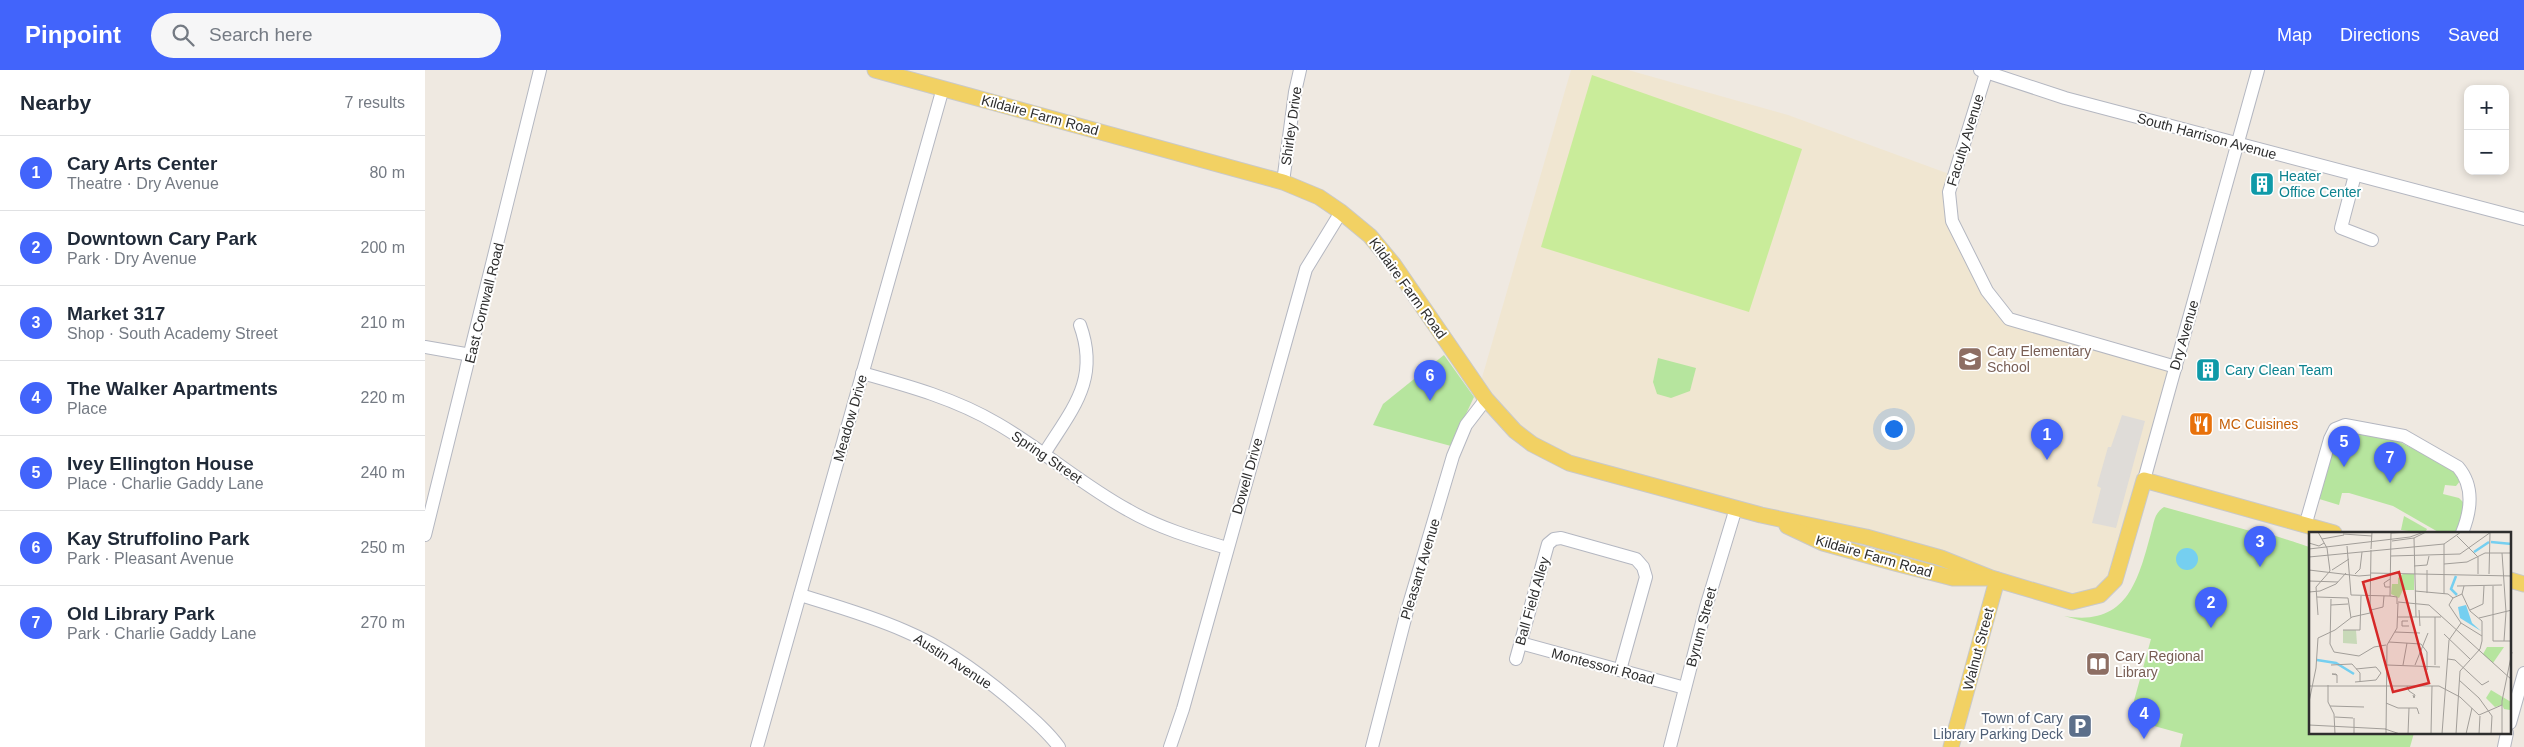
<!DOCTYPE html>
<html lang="en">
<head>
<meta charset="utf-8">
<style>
  :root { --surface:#fff; --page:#f6f6f7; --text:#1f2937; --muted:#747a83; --line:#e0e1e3; --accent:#4264fb }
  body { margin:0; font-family:Arial,sans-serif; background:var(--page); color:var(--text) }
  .controls { position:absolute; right:15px; top:15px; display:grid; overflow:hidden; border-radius:10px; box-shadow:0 2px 8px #0003 }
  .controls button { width:45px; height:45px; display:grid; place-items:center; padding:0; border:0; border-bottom:1px solid var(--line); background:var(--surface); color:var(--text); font:25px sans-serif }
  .you { position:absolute; left:1468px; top:358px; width:18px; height:18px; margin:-12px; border:4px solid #fff; border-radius:50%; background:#1a73e8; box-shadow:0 0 0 8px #1a73e833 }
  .badge { display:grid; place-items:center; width:32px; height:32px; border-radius:50%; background:var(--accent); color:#fff; font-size:16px; font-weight:700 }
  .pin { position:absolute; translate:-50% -41px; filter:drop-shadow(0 1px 2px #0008) }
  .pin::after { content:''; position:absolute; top:26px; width:18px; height:15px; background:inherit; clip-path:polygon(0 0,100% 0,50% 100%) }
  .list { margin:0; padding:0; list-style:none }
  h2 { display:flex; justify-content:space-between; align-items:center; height:65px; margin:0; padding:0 20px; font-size:21px }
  h2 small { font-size:16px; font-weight:400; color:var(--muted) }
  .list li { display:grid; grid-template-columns:32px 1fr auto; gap:15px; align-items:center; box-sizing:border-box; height:75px; padding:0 20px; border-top:1px solid var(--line) }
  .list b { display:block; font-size:19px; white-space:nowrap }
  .list p { margin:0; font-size:16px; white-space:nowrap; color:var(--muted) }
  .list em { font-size:16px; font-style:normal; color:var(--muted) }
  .icon { flex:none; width:28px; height:28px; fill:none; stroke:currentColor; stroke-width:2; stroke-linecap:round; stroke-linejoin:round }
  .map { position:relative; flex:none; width:2099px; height:677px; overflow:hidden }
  header { display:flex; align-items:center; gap:30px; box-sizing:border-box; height:70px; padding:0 25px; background:var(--accent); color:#fff }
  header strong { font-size:24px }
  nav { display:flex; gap:28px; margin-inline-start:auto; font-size:18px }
  .search { width:350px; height:45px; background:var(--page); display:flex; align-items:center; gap:12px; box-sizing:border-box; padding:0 18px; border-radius:28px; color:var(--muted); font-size:19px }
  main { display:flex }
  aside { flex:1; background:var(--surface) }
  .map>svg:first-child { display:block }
  .education { fill:#f0e6d1 }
  .green { fill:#b6e59e }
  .pitch { fill:#c9ec9a }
  .plaza { fill:#dfdcd8 }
  .water { fill:#75cff0 }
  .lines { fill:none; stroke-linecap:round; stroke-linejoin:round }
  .minor-casing { stroke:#b4b7c1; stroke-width:14 }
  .major-casing { stroke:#c9c9c9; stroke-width:17 }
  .minor { stroke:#fff; stroke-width:12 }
  .major { stroke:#f2d163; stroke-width:15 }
  .labels { text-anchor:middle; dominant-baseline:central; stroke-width:4; stroke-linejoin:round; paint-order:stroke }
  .street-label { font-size:14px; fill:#2e2e2e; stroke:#fff }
  .culture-label { font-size:14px; fill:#0d838f; stroke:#fff; text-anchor:start }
  .education-label { font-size:14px; fill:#785e54; stroke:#fff; text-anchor:start }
  .food-label { font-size:14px; fill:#c56008; stroke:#fff; text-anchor:start }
  .service-label { font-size:14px; fill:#4e5e75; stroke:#fff; text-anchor:end }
  .inset-river { fill:none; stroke:#75cff0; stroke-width:2.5 }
  .inset-road { fill:none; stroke:#a29e99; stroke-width:1 }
  .view { fill:#d62828; fill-opacity:0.15; stroke:#d62828; stroke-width:2.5 }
  .inset-edge { fill:none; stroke:#2e2e2e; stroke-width:2.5 }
</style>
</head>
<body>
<header>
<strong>Pinpoint</strong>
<div class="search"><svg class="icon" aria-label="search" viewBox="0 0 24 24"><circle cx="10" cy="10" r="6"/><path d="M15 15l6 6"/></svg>Search here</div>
<nav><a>Map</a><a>Directions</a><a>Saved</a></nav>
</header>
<main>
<aside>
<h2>Nearby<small>7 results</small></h2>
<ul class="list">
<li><span class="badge">1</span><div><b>Cary Arts Center</b><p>Theatre · Dry Avenue</p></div><em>80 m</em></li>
<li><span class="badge">2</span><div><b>Downtown Cary Park</b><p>Park · Dry Avenue</p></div><em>200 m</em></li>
<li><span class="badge">3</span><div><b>Market 317</b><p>Shop · South Academy Street</p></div><em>210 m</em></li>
<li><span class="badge">4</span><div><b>The Walker Apartments</b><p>Place</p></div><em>220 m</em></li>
<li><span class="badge">5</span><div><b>Ivey Ellington House</b><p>Place · Charlie Gaddy Lane</p></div><em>240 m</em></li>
<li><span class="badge">6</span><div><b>Kay Struffolino Park</b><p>Park · Pleasant Avenue</p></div><em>250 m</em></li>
<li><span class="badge">7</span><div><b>Old Library Park</b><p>Park · Charlie Gaddy Lane</p></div><em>270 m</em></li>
</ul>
</aside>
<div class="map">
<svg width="2099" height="677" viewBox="0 0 2099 677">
  <rect width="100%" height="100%" fill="#efe9e1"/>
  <path class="education" d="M1146,0h57l160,45 164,60 -3,26 56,113 171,53 -57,203 -29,29 -545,-147 -66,-64z"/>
  <g class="green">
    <path d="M1019,285l30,42 -23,49 -78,-21 10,-21z"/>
    <path d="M1233,288l38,10 -6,23 -19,7 -14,-4 -4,-12z"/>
    <path d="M1919,359l46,8 65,33 5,11 -4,5 -11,-1 -2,9 16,4 5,5 -6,30h-18l-47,-27 -44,-13h-7l-3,12 -23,-7 17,-60z"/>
    <path d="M1739,437l90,25c9,-2 44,12 56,15v186h104l-4,14h-230l3,-13 -54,-15 22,-80 -87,-23c63,11 74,-35 87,-83 3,-10 3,-20 13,-26z"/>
    <path d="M1979,446l23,13 -2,4 -24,-3z"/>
  </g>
  <path class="pitch" d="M1167,5l210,74 -53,163 -208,-65z"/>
  <path class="plaza" d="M1697,345l23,6 -29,107 -24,-5 9,-35 -4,-2 11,-39h3z"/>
  <circle class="water" cx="1762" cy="489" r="11"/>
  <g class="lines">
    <defs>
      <g id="minor">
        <path d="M1555,0l85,28 459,121"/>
        <path d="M1561,3l-37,119 3,29 35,70 22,28 167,48"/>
        <path d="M1930,105l-14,53 31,12"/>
        <path d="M858,112l12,-90 5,-22"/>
        <path d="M0,277l46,8"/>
        <path d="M437,303c47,13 94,26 136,51 45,26 84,61 130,86 31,18 65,28 99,38"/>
        <path d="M619,384c28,-45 56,-74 36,-129"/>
        <path d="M1719,410l114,-410"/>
        <path d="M1880,456l25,-87 5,-10 10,-4 59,11 54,31c17,20 13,44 4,66"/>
        <path d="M0,465l115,-465"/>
        <path d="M375,525c36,11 71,21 105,36 38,16 74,42 105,68 17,15 36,30 49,48"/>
        <path d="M1095,573l165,45"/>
        <path d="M1091,589l32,-115 6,-5 7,-1 75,21 7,8 3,10 -26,93"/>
        <path d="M2085,653l14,-50"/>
        <path d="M332,677l186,-659"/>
        <path d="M745,677l13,-38 123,-440 35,-57"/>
        <path d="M947,677l35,-136 46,-155 13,-31 20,-26"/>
        <path d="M1245,677l36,-140 30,-99"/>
        <path d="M2079,677l3,-14"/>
      </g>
      <g id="major">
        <path d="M450,0l408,112 36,15 22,15 29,24 24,29 92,134 29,32 17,13 37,19 192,52 105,22 75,21 50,20 81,24 28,-7 15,-15 29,-100 190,53"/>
        <path d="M1362,456l36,17 72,20 58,15h34"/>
        <path d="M2085,510l14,4"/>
        <path d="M1526,677l46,-167"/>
      </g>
    </defs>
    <use href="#minor" class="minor-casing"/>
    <use href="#major" class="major-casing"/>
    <use href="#minor" class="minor"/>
    <use href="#major" class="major"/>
  </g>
  <defs>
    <symbol id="building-square" viewBox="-11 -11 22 22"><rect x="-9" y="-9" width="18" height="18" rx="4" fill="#0f9aa8" stroke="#fff"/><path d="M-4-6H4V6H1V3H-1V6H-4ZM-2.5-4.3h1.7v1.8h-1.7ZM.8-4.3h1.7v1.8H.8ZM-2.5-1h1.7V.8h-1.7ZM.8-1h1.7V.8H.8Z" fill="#fff"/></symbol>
    <symbol id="school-square" viewBox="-11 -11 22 22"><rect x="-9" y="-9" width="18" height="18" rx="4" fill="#8d6e63" stroke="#fff"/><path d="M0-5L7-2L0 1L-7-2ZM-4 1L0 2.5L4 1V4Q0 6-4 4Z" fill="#fff"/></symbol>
    <symbol id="restaurant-square" viewBox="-11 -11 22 22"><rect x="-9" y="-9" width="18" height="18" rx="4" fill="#e8710a" stroke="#fff"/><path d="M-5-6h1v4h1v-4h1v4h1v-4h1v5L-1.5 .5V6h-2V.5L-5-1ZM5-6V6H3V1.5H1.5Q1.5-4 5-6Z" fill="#fff"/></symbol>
    <symbol id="library-square" viewBox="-11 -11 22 22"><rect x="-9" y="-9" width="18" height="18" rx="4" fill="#8d6e63" stroke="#fff"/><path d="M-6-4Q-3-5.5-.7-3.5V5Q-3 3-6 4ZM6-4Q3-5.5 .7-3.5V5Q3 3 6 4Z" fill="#fff"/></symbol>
    <symbol id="parking-square" viewBox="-11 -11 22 22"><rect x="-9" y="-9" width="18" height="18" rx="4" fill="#5c6f8a" stroke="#fff"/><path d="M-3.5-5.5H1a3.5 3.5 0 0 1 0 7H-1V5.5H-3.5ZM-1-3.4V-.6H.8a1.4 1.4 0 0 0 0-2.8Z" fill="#fff"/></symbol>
  </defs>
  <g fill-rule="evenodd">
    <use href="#building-square" x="1823" y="100" width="28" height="28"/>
    <use href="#school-square" x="1531" y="275" width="28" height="28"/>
    <use href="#building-square" x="1769" y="286" width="28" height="28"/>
    <use href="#restaurant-square" x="1762" y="340" width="28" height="28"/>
    <use href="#library-square" x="1659" y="580" width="28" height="28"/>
    <use href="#parking-square" x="1641" y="642" width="28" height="28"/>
  </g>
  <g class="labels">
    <g class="street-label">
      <text transform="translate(615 45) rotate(15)">Kildaire Farm Road</text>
      <text transform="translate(866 56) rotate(-82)">Shirley Drive</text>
      <text transform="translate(1782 66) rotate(15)">South Harrison Avenue</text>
      <text transform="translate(1540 70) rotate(-73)">Faculty Avenue</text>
      <text transform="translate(983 218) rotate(54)">Kildaire Farm Road</text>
      <text transform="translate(59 233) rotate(-76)">East Cornwall Road</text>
      <text transform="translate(1759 265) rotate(-74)">Dry Avenue</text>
      <text transform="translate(425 348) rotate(-74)">Meadow Drive</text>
      <text transform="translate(622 387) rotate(34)">Spring Street</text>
      <text transform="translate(822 406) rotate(-74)">Dowell Drive</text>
      <text transform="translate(1449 486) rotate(16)">Kildaire Farm Road</text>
      <text transform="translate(995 499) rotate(-73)">Pleasant Avenue</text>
      <text transform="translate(1107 531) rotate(-74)">Ball Field Alley</text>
      <text transform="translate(1276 557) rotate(-75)">Byrum Street</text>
      <text transform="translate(1553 579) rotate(-75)">Walnut Street</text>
      <text transform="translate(528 591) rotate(33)">Austin Avenue</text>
      <text transform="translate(1178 596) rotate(15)">Montessori Road</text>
    </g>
    <g class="culture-label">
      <text x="1854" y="106">Heater<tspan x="1854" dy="16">Office Center</tspan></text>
      <text x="1800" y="300">Cary Clean Team</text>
    </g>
    <g class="education-label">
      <text x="1562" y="281">Cary Elementary<tspan x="1562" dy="16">School</tspan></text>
      <text x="1690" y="586">Cary Regional<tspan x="1690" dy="16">Library</tspan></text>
    </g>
    <g class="food-label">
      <text x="1794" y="354">MC Cuisines</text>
    </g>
    <g class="service-label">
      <text x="1638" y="648">Town of Cary<tspan x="1638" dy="16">Library Parking Deck</tspan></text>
    </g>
  </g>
  <g transform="translate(1884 462)">
    <rect width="202" height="202" fill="#efe9e1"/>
    <path d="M94,42h11v16h-11l-4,8 -8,-4 1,-10h6v-6zM178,115h17l-11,16 -10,-9zM182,158l20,12 -1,8 -6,-1 -2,-4 -7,2 -9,-9z" fill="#b6e59e"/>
    <path d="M34,98h13l1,14 -14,-1z" fill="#c8d9b8"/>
    <path d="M157,73l6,18 9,8 -21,-13 -2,-11z" fill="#75cff0"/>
    <path class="inset-river" d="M182,10l21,2M165,20l15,-10M147,44l-5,13 6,6M8,128l19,3 18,11"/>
    <path class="inset-road" d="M82,0l-1,64 7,1v7M82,1l19,-1M34,2l29,2M148,4l21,21v17M105,6l2,79M13,7l22,-4M83,9l22,-3 12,-6M0,11l10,3 5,-3M38,14l4,49M0,17l101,-12 14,-5M62,17l1,-17M193,21l4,59 -2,29M82,24l69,-2 31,-22M0,25l135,-13 17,-12M135,32l23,-2 18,-9h27M105,34l13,-1 2,-9M0,38l50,6 12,-1M23,38l17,-11M62,41l141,3M46,42l5,-5 2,-17M180,42l1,-41M81,47l-6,4 1,4h5M0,49l29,1M148,54l45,-1M184,54v55h19M106,59l33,3 5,4M0,60l11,-1 16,-7 10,-11M118,61v-23M135,62v-50M42,63l39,1M8,65l31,1M39,66l3,20M22,67l-1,45 4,8 25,4 15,-9 12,-2M89,70l31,3 83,75M22,73l17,-1M62,78l12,-3 1,-11M110,78l1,16M161,78l13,-6 1,-18M9,83l-2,-28 14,-16 -3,-23 -9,-16M89,85h43M126,85v48M170,86l33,-8M99,89h-6v5h7M152,91l21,13M34,98h17l1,-34M86,100l25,1M135,102l26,25M80,110l32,2 6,8v18M139,127l7,1 27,25 7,-4M22,133l21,-1 8,9v9M78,133l53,2M94,133l4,-22M106,133l13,-32M28,143l-5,-1h4l1,1v8M150,148l20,18 13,18 -1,18M46,150l21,-2 5,-7 -5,-6 -20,2M19,153v17l6,12 1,20M0,154h130l21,11 19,18 23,-10M98,154l2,5 6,4 -1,3 -1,-3M0,170l7,-34 2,-30 17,-8 17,-13 18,-4 1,-63M77,171l12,5h19l2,6M21,174l34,1M26,185l18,1M45,186v16M0,193l77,4M76,197l15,5M77,202l1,-89 10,-17 1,-25M99,202l1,-26M122,202l1,-48M133,202l7,-94 12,-17 -12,-18 4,-7 9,-4 2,-8M147,202l4,-63 20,-22 2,-8v-20l-12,-10 -8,-17M157,202l6,-26M170,202l1,-18M193,202v-33l10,-49"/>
    <path class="view" d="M90,40l30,111 -36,9 -30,-110z"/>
    <rect width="202" height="202" class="inset-edge"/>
  </g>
</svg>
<div class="controls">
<button>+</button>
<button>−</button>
</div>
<div class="you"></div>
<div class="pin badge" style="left:1622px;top:390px">1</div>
<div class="pin badge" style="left:1786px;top:558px">2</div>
<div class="pin badge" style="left:1835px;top:497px">3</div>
<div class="pin badge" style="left:1719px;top:669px">4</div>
<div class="pin badge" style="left:1919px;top:397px">5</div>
<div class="pin badge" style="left:1005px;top:331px">6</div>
<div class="pin badge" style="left:1965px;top:413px">7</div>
</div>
</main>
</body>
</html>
